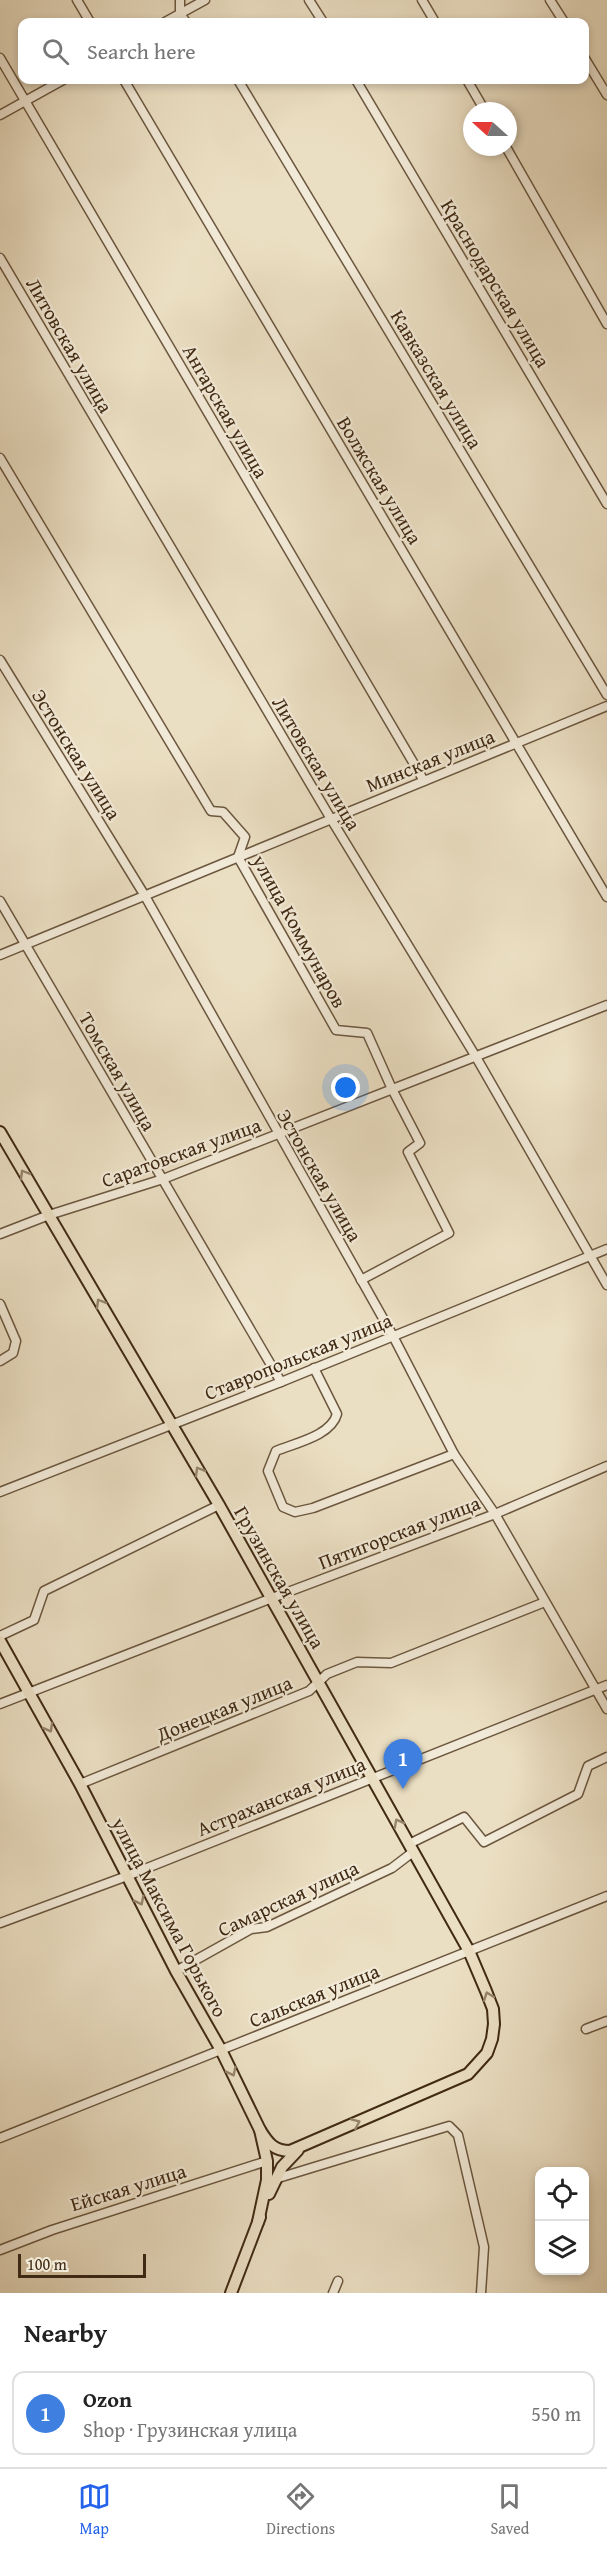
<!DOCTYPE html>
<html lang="en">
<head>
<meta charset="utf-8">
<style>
  :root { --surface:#fff; --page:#f6f6f6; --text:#222; --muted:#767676; --line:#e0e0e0; --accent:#2563eb }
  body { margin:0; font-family:"Gentium Book Plus",serif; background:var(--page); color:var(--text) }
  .controls { position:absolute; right:18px; bottom:18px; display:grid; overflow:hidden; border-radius:12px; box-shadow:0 3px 9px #0003 }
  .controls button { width:54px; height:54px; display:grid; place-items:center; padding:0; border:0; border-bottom:2px solid var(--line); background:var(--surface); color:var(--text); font:30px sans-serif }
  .compass { position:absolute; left:463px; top:102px; width:54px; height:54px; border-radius:50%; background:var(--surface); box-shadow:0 3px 9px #0003; rotate:291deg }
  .scale { position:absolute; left:18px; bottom:15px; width:128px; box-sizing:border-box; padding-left:6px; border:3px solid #402a13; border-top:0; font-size:16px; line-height:21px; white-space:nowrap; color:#402a13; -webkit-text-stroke:4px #f2ead8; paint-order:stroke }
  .you { position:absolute; left:346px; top:1088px; width:21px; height:21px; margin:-15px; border:4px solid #fff; border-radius:50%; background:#1a73e8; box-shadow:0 0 0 9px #1a73e833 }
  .badge { display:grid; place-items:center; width:39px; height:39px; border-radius:50%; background:var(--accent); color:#fff; font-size:20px; font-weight:700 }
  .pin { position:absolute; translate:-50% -50px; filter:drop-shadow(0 2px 3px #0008) }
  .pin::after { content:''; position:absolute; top:32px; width:21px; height:18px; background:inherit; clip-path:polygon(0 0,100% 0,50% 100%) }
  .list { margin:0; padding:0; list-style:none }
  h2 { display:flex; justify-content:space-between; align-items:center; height:78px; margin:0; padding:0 24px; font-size:26px }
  h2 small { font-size:20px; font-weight:400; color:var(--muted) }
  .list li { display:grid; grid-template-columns:39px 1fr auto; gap:18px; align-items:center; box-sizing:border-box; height:84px; margin:0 12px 12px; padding:0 12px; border:2px solid var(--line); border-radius:12px }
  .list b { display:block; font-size:22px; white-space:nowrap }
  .list p { margin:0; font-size:20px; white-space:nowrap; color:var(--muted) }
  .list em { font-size:20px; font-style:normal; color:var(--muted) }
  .icon { flex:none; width:33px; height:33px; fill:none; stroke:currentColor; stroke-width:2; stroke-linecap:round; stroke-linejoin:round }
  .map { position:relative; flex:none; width:607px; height:2293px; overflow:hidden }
  .search { position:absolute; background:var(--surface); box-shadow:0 3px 9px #0003; left:18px; right:18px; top:18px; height:66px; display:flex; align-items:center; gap:15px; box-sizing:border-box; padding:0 21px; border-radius:12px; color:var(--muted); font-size:22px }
  .sheet { height:174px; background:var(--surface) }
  nav { display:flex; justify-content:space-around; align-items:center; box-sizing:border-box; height:84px; border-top:2px solid var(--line); background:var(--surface); font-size:16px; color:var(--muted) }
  nav a { display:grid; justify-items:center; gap:3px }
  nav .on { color:var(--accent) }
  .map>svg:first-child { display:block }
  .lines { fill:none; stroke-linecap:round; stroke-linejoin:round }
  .minor-casing { stroke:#6b573f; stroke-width:11 }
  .major-casing { stroke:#402a13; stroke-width:14 }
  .minor { stroke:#f2ead8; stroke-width:8 }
  .major { stroke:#ebdfc3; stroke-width:10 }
  .oneway { stroke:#96846b }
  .labels { text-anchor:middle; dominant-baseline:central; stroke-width:4.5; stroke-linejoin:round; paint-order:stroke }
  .street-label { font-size:20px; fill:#402a13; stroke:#f2ead8 }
</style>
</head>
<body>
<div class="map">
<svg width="607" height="2293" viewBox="0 0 607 2293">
  <rect width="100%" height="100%" fill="#ebdfc3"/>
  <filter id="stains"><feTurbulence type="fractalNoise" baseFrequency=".00333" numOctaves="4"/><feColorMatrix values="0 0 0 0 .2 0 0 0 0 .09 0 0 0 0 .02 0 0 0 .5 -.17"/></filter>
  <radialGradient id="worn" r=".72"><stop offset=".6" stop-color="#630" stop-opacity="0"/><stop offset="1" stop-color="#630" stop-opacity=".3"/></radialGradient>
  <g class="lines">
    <defs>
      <g id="minor">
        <path d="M77,0l13,22"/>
        <path d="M180,0v14l6,8"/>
        <path d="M309,0l14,22"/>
        <path d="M422,0l13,22"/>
        <path d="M550,0l14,22"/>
        <path d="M165,22l40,-22"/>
        <path d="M584,57l23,38"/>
        <path d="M0,58l424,723"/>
        <path d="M124,80l483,817"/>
        <path d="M238,80l369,615"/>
        <path d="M356,80l251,424"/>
        <path d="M467,80l18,31"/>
        <path d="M0,115l63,-35"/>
        <path d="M506,147l101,177"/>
        <path d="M0,258l331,561 145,238 131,228"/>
        <path d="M0,458l211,353 12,1 22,25 -7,20 98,173 31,3 25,56 28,54 -12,9 41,81 -88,47"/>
        <path d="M0,660l145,236 248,440 61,118 41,60 112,195"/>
        <path d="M0,901l281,481"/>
        <path d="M0,955l607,-249"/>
        <path d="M0,1234l49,-19 114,-36 444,-174"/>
        <path d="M0,1304l16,37 -3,12 -13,8"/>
        <path d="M314,1368l23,46c-6,22 -42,29 -61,37l-8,20 15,36 12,5 18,-4 141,-54"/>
        <path d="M0,1492l281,-110 326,-133"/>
        <path d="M0,1636l34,-16 10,-29 175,-86"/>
        <path d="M0,1704l272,-106 223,-84 112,-48"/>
        <path d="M80,1784l229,-93 18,-17 30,-12 34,1 154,-61"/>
        <path d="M409,1844l55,-27 20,25 94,-48 10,-28 19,-9"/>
        <path d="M0,1923l127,-47 480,-191"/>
        <path d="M176,1971l75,-42 16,-2 125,-59 21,-16"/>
        <path d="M586,2029l21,-8"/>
        <path d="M0,2138l607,-242"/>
        <path d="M275,2179l174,-53 9,9 26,112 -3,46"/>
        <path d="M0,2250l52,-20 215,-69"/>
        <path d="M333,2293l5,-12"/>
      </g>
      <g id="major">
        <path d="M0,1132l219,373 250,446 17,40 7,18 1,15 -2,15 -5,14 -19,21 -178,77c-16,0 -22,-8 -30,-21"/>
        <path d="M0,1641l80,143 96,187 45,79 39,80 7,31v19l-9,42"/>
        <path d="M269,2194l13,-27 16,-17"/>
        <path d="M231,2293l29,-76"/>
      </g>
    </defs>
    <use href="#minor" class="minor-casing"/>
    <use href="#major" class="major-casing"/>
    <use href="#minor" class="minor"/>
    <use href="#major" class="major"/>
  </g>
  <defs><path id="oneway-chevron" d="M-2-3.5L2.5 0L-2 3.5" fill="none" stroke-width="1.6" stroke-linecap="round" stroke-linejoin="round" transform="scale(1.5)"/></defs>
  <g class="oneway">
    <use href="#oneway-chevron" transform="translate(24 1174) rotate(-120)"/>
    <use href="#oneway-chevron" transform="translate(100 1303) rotate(-120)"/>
    <use href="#oneway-chevron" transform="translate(199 1471) rotate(-120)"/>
    <use href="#oneway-chevron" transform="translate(49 1728) rotate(61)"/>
    <use href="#oneway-chevron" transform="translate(398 1823) rotate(-118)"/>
    <use href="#oneway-chevron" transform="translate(140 1901) rotate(63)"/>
    <use href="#oneway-chevron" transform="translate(488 1996) rotate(-110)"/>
    <use href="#oneway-chevron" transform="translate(232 2072) rotate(64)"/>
    <use href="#oneway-chevron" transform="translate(356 2123) rotate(-23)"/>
  </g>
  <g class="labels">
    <g class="street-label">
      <text transform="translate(496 283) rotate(59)">Краснодарская улица</text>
      <text transform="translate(70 345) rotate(60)">Литовская улица</text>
      <text transform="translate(437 379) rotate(59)">Кавказская улица</text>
      <text transform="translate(226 411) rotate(60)">Ангарская улица</text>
      <text transform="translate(380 480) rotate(59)">Волжская улица</text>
      <text transform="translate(77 754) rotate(58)">Эстонская улица</text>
      <text transform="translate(430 760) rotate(-22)">Минская улица</text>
      <text transform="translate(317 763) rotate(59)">Литовская улица</text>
      <text transform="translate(300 931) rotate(61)">улица Коммунаров</text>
      <text transform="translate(118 1071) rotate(60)">Томская улица</text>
      <text transform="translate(181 1152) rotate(-20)">Саратовская улица</text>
      <text transform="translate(320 1175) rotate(60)">Эстонская улица</text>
      <text transform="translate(298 1356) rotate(-22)">Ставропольская улица</text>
      <text transform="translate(399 1532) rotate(-21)">Пятигорская улица</text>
      <text transform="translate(280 1577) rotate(60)">Грузинская улица</text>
      <text transform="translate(224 1708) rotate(-22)">Донецкая улица</text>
      <text transform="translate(281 1796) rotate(-22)">Астраханская улица</text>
      <text transform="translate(288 1898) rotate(-25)">Самарская улица</text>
      <text transform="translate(170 1917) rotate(62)">улица Максима Горького</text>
      <text transform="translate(314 1995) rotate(-22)">Сальская улица</text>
      <text transform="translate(128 2187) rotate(-17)">Ейская улица</text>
    </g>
  </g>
  <rect width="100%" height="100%" filter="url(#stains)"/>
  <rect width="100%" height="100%" fill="url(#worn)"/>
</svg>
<div class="controls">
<button><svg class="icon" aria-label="locate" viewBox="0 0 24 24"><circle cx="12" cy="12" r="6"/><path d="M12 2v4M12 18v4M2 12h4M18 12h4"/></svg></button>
<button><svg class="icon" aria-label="layers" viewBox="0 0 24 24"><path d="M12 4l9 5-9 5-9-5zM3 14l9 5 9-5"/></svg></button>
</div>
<svg class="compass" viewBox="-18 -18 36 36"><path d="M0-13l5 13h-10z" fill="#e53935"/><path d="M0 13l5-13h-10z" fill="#767676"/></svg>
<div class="scale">100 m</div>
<div class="you"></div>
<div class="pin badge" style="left:403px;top:1789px;background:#3f7fe0">1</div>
<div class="search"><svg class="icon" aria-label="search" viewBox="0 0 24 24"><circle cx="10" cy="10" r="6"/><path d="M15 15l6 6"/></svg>Search here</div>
</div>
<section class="sheet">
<h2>Nearby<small></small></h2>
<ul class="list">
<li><span class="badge" style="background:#3f7fe0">1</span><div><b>Ozon</b><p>Shop · Грузинская улица</p></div><em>550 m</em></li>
</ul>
</section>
<nav>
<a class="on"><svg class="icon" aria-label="map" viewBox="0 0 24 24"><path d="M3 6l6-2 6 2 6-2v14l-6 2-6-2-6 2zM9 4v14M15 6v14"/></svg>Map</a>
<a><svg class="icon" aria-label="directions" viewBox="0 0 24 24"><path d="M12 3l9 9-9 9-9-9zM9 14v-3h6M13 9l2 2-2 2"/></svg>Directions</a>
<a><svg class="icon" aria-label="saved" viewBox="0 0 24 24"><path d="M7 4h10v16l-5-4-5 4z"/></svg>Saved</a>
</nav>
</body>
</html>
